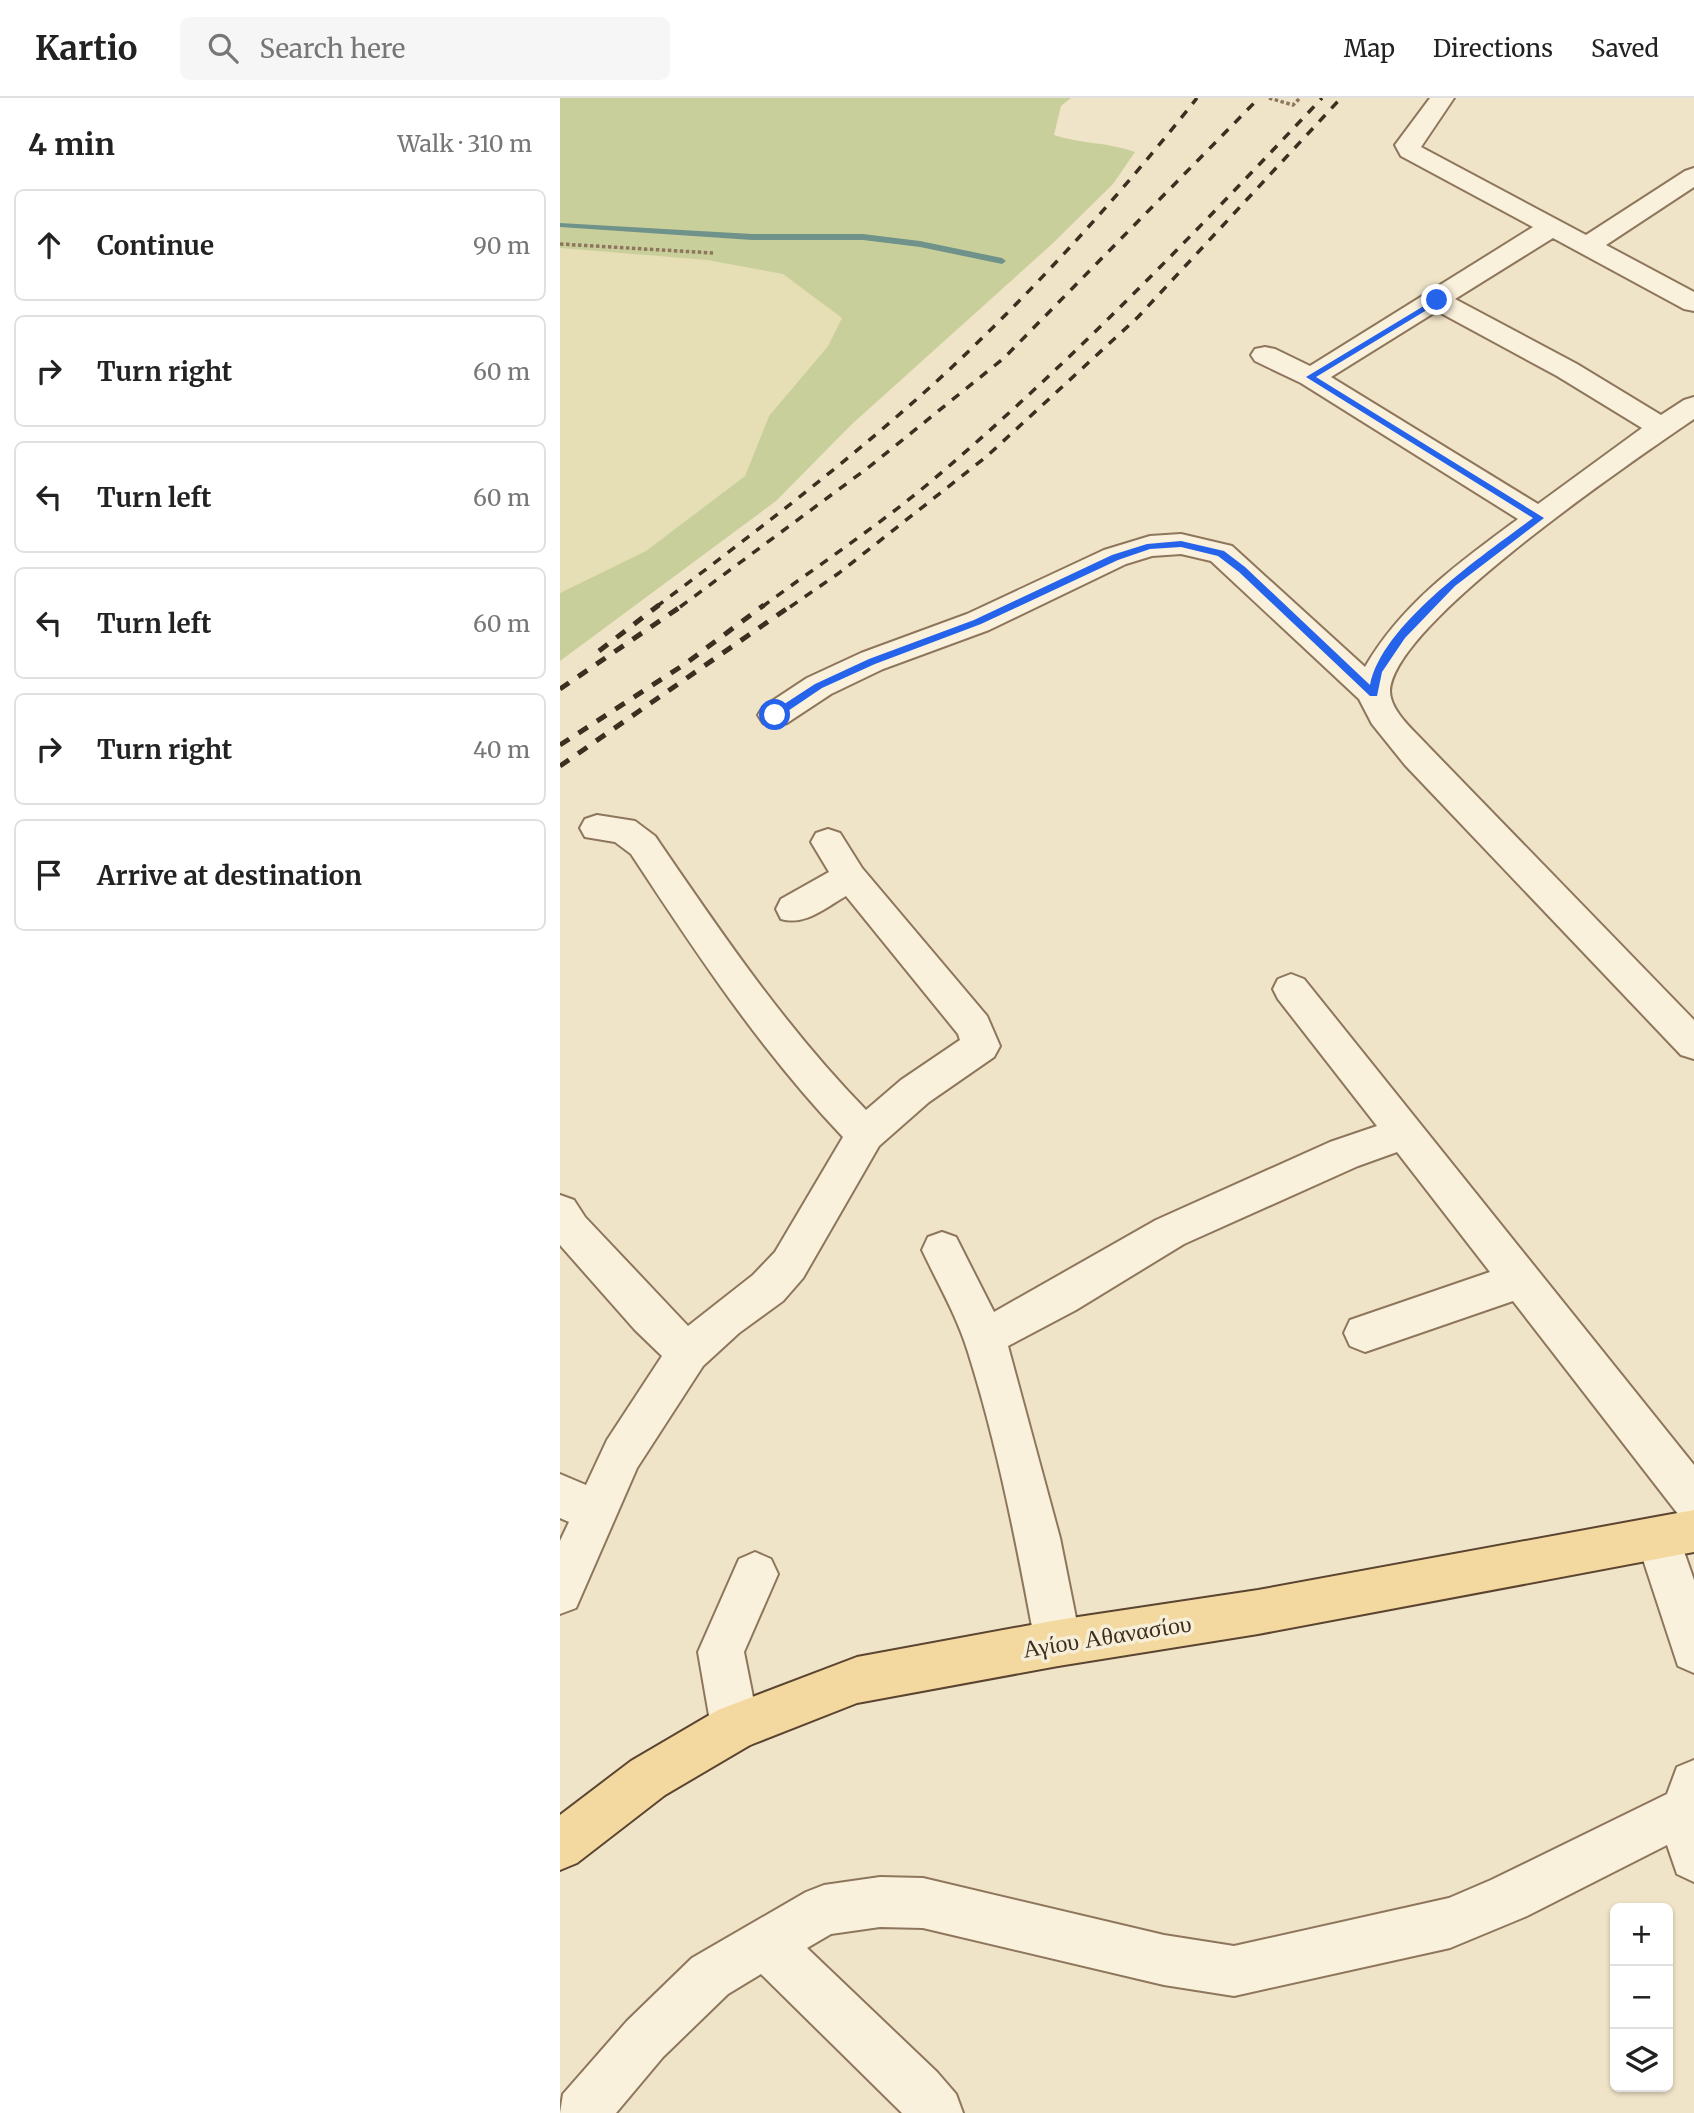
<!DOCTYPE html>
<html lang="en">
<head>
<meta charset="utf-8">
<style>
  :root { --surface:#fff; --page:#f6f6f6; --text:#222; --muted:#767676; --line:#e0e0e0 }
  body { margin:0; font-family:Merriweather,serif; background:var(--page); color:var(--text) }
  .controls { position:absolute; right:21px; bottom:21px; display:grid; overflow:hidden; border-radius:10px; box-shadow:0 2px 5px #0004 }
  .controls button { width:63px; height:63px; display:grid; place-items:center; padding:0; border:0; border-bottom:2px solid var(--line); background:var(--surface); color:var(--text); font:35px sans-serif }
  .stop { position:absolute; width:21px; height:21px; margin:-16px; border:5px solid #2563eb; border-radius:50%; background:#fff }
  .stop.end { background:#2563eb; border-color:#fff; box-shadow:0 2px 7px #0008 }
  .list { margin:0; padding:0; list-style:none }
  h2 { display:flex; justify-content:space-between; align-items:center; height:91px; margin:0; padding:0 28px; font-size:30px }
  h2 small { font-size:23px; font-weight:400; color:var(--muted) }
  .list li { display:grid; grid-template-columns:46px 1fr auto; gap:21px; align-items:center; box-sizing:border-box; height:112px; margin:0 14px 14px; padding:0 14px; border:2px solid var(--line); border-radius:10px }
  .list b { display:block; font-size:26px; white-space:nowrap }
  .list em { font-size:23px; font-style:normal; color:var(--muted) }
  .icon { flex:none; width:38px; height:38px; fill:none; stroke:currentColor; stroke-width:2; stroke-linecap:round; stroke-linejoin:round }
  .map { position:relative; flex:none; width:1134px; height:2015px; overflow:hidden }
  header { display:flex; align-items:center; gap:42px; box-sizing:border-box; height:98px; padding:0 35px; background:var(--surface); border-bottom:2px solid var(--line) }
  header strong { font-size:33px }
  nav { display:flex; gap:38px; margin-inline-start:auto; font-size:24px }
  .search { width:490px; height:63px; background:var(--page); display:flex; align-items:center; gap:18px; box-sizing:border-box; padding:0 24px; border-radius:10px; color:var(--muted); font-size:26px }
  main { display:flex }
  aside { flex:1; background:var(--surface) }
  .map>svg:first-child { display:block }
  .farmland { fill:#e6deb5 }
  .green { fill:#c9cf9b }
  .lines { fill:none; stroke-linecap:round; stroke-linejoin:round }
  .stream { fill:#6f938a; fill-rule:evenodd }
  .minor-casing { stroke:#8d765c; stroke-width:4 }
  .major-casing { stroke:#5b4430; stroke-width:4 }
  .path { stroke:#8d765c; stroke-width:3.5; stroke-dasharray:3.5 2.5; stroke-linecap:butt }
  .minor { fill:#faf1dc; fill-rule:evenodd }
  .major { fill:#f3d9a0; fill-rule:evenodd }
  .rail-far1 { stroke:#3d2e20; stroke-width:3.5; stroke-dasharray:9 9; stroke-linecap:butt }
  .rail { stroke:#3d2e20; stroke-width:5; stroke-dasharray:11 11; stroke-linecap:butt }
  .route { fill:#2563eb }
  .labels { text-anchor:middle; dominant-baseline:central; stroke-width:7; stroke-linejoin:round; paint-order:stroke }
  .street-label { font-size:24px; fill:#3d2e20; stroke:#f7eed8 }
</style>
</head>
<body>
<header>
<strong>Kartio</strong>
<div class="search"><svg class="icon" aria-label="search" viewBox="0 0 24 24"><circle cx="10" cy="10" r="6"/><path d="M15 15l6 6"/></svg>Search here</div>
<nav><a>Map</a><a>Directions</a><a>Saved</a></nav>
</header>
<main>
<aside>
<h2>4 min<small>Walk · 310 m</small></h2>
<ul class="list">
<li><svg class="icon" aria-label="ahead" viewBox="0 0 24 24"><path d="M12 20V5M6 11l6-6 6 6"/></svg><div><b>Continue</b></div><em>90 m</em></li>
<li><svg class="icon" aria-label="right" viewBox="0 0 24 24"><path d="M7 20v-9h11M14 6l5 5-5 5"/></svg><div><b>Turn right</b></div><em>60 m</em></li>
<li><svg class="icon" aria-label="left" viewBox="0 0 24 24"><path d="M17 20v-9H6M10 6l-5 5 5 5"/></svg><div><b>Turn left</b></div><em>60 m</em></li>
<li><svg class="icon" aria-label="left" viewBox="0 0 24 24"><path d="M17 20v-9H6M10 6l-5 5 5 5"/></svg><div><b>Turn left</b></div><em>60 m</em></li>
<li><svg class="icon" aria-label="right" viewBox="0 0 24 24"><path d="M7 20v-9h11M14 6l5 5-5 5"/></svg><div><b>Turn right</b></div><em>40 m</em></li>
<li><svg class="icon" aria-label="arrive" viewBox="0 0 24 24"><path d="M6 21V4h12l-3 4 3 4H6"/></svg><div><b>Arrive at destination</b></div></li>
</ul>
</aside>
<div class="map">
<svg width="1134" height="2015" viewBox="0 0 1134 2015">
  <rect width="100%" height="100%" fill="#f0e4c8"/>
  <path class="farmland" d="M0,150l147,12 76,14 60,43 -15,29 -59,70 -24,60 -99,75 -86,42z"/>
  <path class="green" d="M0,0h511l-10,8 -7,29c27,9 54,7 81,17l-22,32 -62,61 -200,180 -75,76 -216,160v-68l86,-42 99,-75 24,-60 59,-70 14,-28 -59,-44 -76,-14 -147,-12z"/>
  <g class="lines">
    <path class="stream" d="M0,125l192,11h111l57,7 82,17 4,3 -4,3 -82,-17 -57,-7h-111l-192,-13z"/>
    <defs>
      <g id="minor">
        <path d="M870,0h24l-33,49 165,88 99,-64 9,-3v19l-88,58 88,47v19l-10,-2 -131,-71 -98,61 122,65 84,51 23,-15 10,-3v22c-61,42 -301,204 -304,272 0,21 27,42 39,56l265,273v39l-13,-4 -276,-290 -33,-41 -13,-25 -148,-138 -30,-7 -29,2 -26,8 -137,66 -106,39 -52,25 -44,29 -12,4 -12,-4 -5,-8 5,-8 44,-29 54,-25 106,-39 137,-64 46,-14 31,-2 51,12 133,121c37,-64 95,-105 153,-148l-217,-136 -46,-22 -4,-6 4,-6 10,-2 10,2 35,17 223,-139 -132,-71 -6,-11zM877,213l120,65 85,52 -104,76 -207,-127z"/>
        <path d="M37,717l38,6 20,15c65,95 130,191 211,274l35,-30 59,-40 -2,-6 -112,-138c-21,12 -41,30 -65,23l-5,-10 5,-10 48,-27 -18,-30 5,-9 12,-4 12,4 22,35 125,148 13,30 -6,11 -65,45 -50,44 -76,132 -20,23 -44,32 -36,33 -66,102 -61,140 -16,6v-73l9,-19 -9,-4v-44l26,11 21,-45 55,-84 -27,-26 -75,-85v-50l14,5 11,17 103,109 65,-51 22,-23 68,-115c-82,-86 -147,-184 -212,-283l-16,-12 -30,-5 -5,-9 5,-9z"/>
        <path d="M731,876l13,5 390,486v55l-16,-6 -165,-213 -148,51 -15,-6 -6,-13 6,-13 140,-48 -93,-120 -39,14 -174,78 -108,66 -68,36 52,192 21,105 -7,16 -16,7 -16,-7 -7,-16c-18,-97 -37,-196 -67,-291 -11,-36 -30,-68 -46,-102l6,-13 14,-5 14,5 38,75 162,-92 174,-78 47,-16 -99,-127 -5,-10 5,-10z"/>
        <path d="M1098,1419l16,6 20,57v93l-16,-7 -42,-128 6,-15z"/>
        <path d="M195,1454l16,7 7,15 -34,78 15,75 -7,17 -17,7 -17,-7 -7,-17 -13,-75 41,-93z"/>
        <path d="M1134,1662v122l-17,-8 -10,-29 -140,71 -77,32 -216,48 -70,-11 -241,-57 -43,-1 -49,7 -24,14 130,124 19,22 7,19h-61l-141,-139 -33,20 -65,63 -47,56h-56l3,-19 64,-73 65,-63 114,-66 18,-7 56,-8 43,1 241,57 70,11 215,-48 42,-18 176,-86 10,-27z"/>
      </g>
      <path id="major" d="M1134,1412v42l-436,82 -200,32 -201,37 -107,42 -85,50 -88,68 -17,7v-55l71,-54 87,-51 139,-53 201,-37 200,-30z"/>
    </defs>
    <use href="#minor" class="minor-casing"/>
    <use href="#major" class="major-casing"/>
    <g class="path">
      <path d="M709,0l24,7 7,-7"/>
      <path d="M0,146l153,9"/>
    </g>
    <use href="#minor" class="minor"/>
    <use href="#major" class="major"/>
    <g class="rail-far1">
      <path d="M96,509c101,-76 201,-152 294,-238 89,-84 171,-175 247,-271"/>
      <path d="M120,509l189,-140 135,-109 255,-260"/>
      <path d="M202,509c55,-41 113,-79 166,-123 141,-119 268,-252 394,-386"/>
      <path d="M230,509l49,-34 147,-116 152,-140 203,-219"/>
    </g>
    <g class="rail">
      <path d="M39,553l60,-46"/>
      <path d="M0,591l123,-84"/>
      <path d="M0,647l125,-81 79,-59"/>
      <path d="M0,668l232,-161"/>
    </g>
  </g>
  <path class="route" d="M877,200l3,4 -124,75 228,141 -89,68 -50,52 -23,34 -5,24h-7l-131,-124 -21,-16 -37,-9 -31,2 -32,11 -137,64 -106,40 -53,24 -43,29h-7v-5l43,-28 54,-25 105,-39 138,-65 35,-11 34,-3 43,10 21,16 125,118c12,-62 115,-131 163,-167l-227,-141z"/>
  <g class="labels">
    <g class="street-label">
      <text transform="translate(547 1538) rotate(-9)">Αγίου Αθανασίου</text>
    </g>
  </g>
</svg>
<div class="controls">
<button>+</button>
<button>−</button>
<button><svg class="icon" aria-label="layers" viewBox="0 0 24 24"><path d="M12 4l9 5-9 5-9-5zM3 14l9 5 9-5"/></svg></button>
</div>
<div class="stop" style="left:215px;top:617px"></div>
<div class="stop end" style="left:877px;top:202px"></div>
</div>
</main>
</body>
</html>
